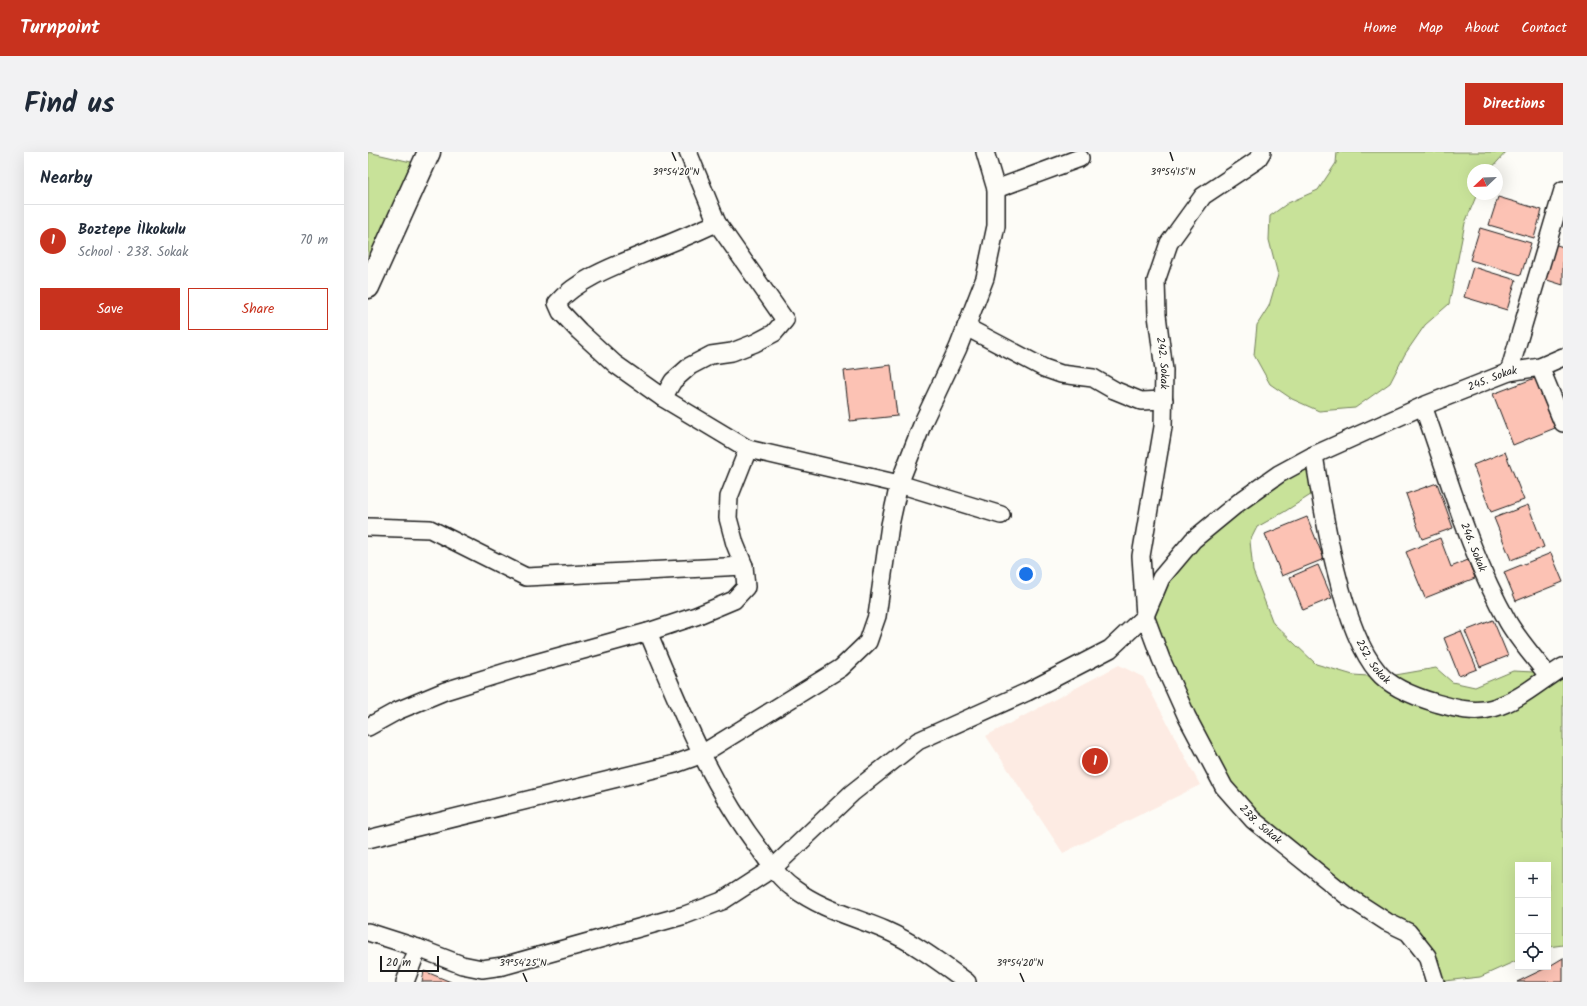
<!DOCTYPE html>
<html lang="en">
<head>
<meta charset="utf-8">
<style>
  :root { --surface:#fff; --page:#f2f2f3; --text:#1f2937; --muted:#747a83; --line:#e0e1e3; --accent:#c8321e }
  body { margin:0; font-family:Kalam,sans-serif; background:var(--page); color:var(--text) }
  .controls { position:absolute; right:12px; bottom:12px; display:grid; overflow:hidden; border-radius:0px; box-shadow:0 4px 16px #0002 }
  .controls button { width:36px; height:36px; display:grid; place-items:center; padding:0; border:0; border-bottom:1px solid var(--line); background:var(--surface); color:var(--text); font:20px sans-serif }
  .compass { position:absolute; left:1099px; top:12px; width:36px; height:36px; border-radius:50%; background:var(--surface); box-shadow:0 4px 16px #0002; rotate:247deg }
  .scale { position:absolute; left:12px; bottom:10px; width:59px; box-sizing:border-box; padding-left:4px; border:2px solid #1c1c1c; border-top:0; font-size:11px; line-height:14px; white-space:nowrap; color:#1c1c1c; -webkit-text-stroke:3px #fdfcf7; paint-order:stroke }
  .you { position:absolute; left:658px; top:422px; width:14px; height:14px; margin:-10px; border:3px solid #fff; border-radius:50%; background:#1a73e8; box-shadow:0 0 0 6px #1a73e833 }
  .badge { display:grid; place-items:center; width:26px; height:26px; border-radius:50%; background:var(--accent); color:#fff; font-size:13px; font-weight:700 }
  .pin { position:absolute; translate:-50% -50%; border:2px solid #fff; box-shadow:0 1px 4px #0006 }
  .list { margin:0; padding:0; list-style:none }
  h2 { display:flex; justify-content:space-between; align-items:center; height:52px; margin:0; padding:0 16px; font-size:17px }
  h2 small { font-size:13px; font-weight:400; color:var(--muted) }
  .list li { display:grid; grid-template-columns:26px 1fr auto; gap:12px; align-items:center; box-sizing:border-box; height:72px; padding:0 16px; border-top:1px solid var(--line) }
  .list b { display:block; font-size:15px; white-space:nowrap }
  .list p { margin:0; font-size:13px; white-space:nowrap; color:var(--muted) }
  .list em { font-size:13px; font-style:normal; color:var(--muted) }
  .actions { display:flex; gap:8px; padding:12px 16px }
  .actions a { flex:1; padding:9px 0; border:1px solid var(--accent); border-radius:0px; text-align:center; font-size:14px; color:var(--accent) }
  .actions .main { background:var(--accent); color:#fff }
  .icon { flex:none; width:22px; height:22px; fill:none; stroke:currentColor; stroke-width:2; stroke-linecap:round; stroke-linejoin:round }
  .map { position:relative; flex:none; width:1195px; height:830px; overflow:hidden; border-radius:0px }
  header { display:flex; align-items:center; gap:24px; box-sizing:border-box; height:56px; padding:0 20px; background:var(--accent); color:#fff }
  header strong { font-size:19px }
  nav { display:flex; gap:22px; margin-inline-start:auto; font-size:14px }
  .intro { display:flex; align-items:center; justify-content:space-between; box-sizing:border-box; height:96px; padding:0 24px }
  h1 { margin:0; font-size:28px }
  .button { padding:10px 18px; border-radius:0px; background:var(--accent); color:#fff; font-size:14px; font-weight:700 }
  main { display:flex; gap:24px; padding:0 24px }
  aside { flex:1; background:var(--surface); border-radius:0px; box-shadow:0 4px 16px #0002 }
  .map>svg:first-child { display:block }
  .built { fill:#fdebe3 }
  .green { fill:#c8e299; stroke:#727f5a }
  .building { fill:#fcc2b4; stroke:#1c1c1c }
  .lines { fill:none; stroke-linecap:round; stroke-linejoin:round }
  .minor-casing { stroke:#1c1c1c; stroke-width:20 }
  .secondary-casing { stroke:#1c1c1c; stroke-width:25 }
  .minor { stroke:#fdfcf7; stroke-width:17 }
  .secondary { stroke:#fdfcf7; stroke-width:22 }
  .ticks { fill:none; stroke:#1c1c1c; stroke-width:1.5 }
  .labels { text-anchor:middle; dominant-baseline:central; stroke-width:3; stroke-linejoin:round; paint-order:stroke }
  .street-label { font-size:11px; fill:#1c1c1c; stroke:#fdfcf7 }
  .ticks-label { font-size:10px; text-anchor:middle; fill:#1c1c1c; stroke:#fdfcf7; stroke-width:3; stroke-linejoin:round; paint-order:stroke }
</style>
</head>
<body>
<header>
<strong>Turnpoint</strong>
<nav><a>Home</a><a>Map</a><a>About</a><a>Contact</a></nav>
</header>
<div class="intro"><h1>Find us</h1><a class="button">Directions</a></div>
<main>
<aside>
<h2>Nearby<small></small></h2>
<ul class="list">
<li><span class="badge">1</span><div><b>Boztepe İlkokulu</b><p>School · 238. Sokak</p></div><em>70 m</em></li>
</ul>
<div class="actions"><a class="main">Save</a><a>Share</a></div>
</aside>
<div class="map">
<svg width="1195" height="830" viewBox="0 0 1195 830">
  <rect width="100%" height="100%" fill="#fdfcf7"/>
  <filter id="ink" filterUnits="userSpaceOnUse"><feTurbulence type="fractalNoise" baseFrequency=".025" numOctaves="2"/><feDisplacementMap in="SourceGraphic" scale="8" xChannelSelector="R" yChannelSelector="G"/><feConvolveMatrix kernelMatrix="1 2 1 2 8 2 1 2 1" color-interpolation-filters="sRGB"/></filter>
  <g filter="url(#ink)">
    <path class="built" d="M751,513l24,12 57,108 -137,68 -77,-117z"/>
    <g class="green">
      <path d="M0,0l56,13 -56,122z"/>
      <path d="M969,0h169l-16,18h-17v24h4l-12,29 -16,81 -24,21 -20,29 -15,29 -35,25 -36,3 -27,-12 -22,-15 -16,-29 3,-30 12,-19 9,-31 -9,-35 1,-24 18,-13 30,-13 18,-27z"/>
      <path d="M946,303l6,34 -36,23 -27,15 -7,14 3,30 20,52 43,41 37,11 31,2 52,-9 16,14 23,5 38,-16 21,1 29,6v267l-15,2v-82h-30v95l-38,17 -45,5 -8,-26 -203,-169 -79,-171 48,-76z"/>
    </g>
    <g class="building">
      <path d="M1130,45l44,13 -8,28 -45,-13z"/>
      <path d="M1112,76l51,15 -10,32 -51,-15z"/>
      <path d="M1186,92l9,3v38l-19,-6z"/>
      <path d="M1105,115l43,13 -9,30 -43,-13z"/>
      <path d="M523,213l6,51 -47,5 -6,-50z"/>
      <path d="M1167,226l20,50 -42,17 -20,-51z"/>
      <path d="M1137,300l19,48 -33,12 -18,-47z"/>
      <path d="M1069,331l16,45 -31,11 -16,-45z"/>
      <path d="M1160,353l16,42 -33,13 -17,-42z"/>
      <path d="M939,365l17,42 -42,17 -17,-42z"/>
      <path d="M1072,386l11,29 17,-7 7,18 -50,20 -19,-46z"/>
      <path d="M1183,401l12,29 -47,19 -12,-29z"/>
      <path d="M950,413l14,33 -29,12 -13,-33z"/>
      <path d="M1125,468l15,36 -28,11 -15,-36z"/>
      <path d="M1093,479l16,38 -18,7 -15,-38z"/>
      <path d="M1195,806v24h-46l31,-15z"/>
      <path d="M56,819l27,11h-29z"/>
    </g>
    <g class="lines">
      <defs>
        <g id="minor">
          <path id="s1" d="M894,0l-5,8 -54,36 -34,47 -13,38 1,34 7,55 -1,57 -22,129 4,60 16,43 26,58 37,70 29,33 94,76 40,26 21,10 19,24 8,26"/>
          <path d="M628,37l84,-31"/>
          <path d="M349,71c-19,8 -38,17 -57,24 -32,14 -80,29 -103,56l4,9 18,19 36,33 48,34 85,51 151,35 102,31"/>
          <path d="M598,175l78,41 17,6 32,4 21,12 27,11 23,-1"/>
          <path d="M1172,215l23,56"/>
          <path d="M1141,220l54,-182"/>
          <path d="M295,246l10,-17 17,-15 21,-11 21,-3 23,-9 19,-10 11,-13 -68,-97 -29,-71"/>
          <path id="s2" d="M1055,254c26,72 47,149 85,216 11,19 27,36 40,54"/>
          <path id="s3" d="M946,303c9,57 27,174 64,217 13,16 38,25 58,31 18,5 38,11 57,5 26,-7 47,-27 70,-41"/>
          <path d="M0,375l62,2 96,48 218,-11"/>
          <path d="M280,480c32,76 62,153 113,219 9,13 19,28 32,37 30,22 59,28 92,42 30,13 56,33 82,52"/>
          <path d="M0,575l29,-16 48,-20 80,-25 123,-34 48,-16 38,-16 12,-13 -2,-21 -9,-22 -7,-26 1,-21 19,-48"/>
          <path d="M0,687l307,-75 25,-9 141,-87 27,-26 9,-26 13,-91 9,-41 25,-64 34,-72 27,-70 11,-52v-37l-11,-37"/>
          <path id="s4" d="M0,780l50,16 44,17 20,4 21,-3 182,-51 37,-14 51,-33 79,-75 66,-52 109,-49 83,-43 35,-33 16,-38 32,-38 45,-37 41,-29 35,-19 109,-49 86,-34 31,-5 23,-10"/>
          <path d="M37,830l13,-34"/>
        </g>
        <path id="secondary" d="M0,135l61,-135"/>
      </defs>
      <use href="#minor" class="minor-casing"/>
      <use href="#secondary" class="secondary-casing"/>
      <use href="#minor" class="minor"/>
      <use href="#secondary" class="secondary"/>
    </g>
  </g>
  <path class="ticks" d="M304,0l4,9M802,0l3,9M155,821l4,9M652,821l4,9"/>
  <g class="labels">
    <g class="street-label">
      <text stroke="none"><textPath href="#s1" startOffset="255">242. Sokak</textPath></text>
      <text stroke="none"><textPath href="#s4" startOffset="1318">245. Sokak</textPath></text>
      <text stroke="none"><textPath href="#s2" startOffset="150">246. Sokak</textPath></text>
      <text stroke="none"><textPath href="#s3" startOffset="217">252. Sokak</textPath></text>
      <text stroke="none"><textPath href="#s1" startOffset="751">238. Sokak</textPath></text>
    </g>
  </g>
  <g class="ticks-label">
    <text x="308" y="23">39°54'20"N</text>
    <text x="805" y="23">39°54'15"N</text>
    <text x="155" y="814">39°54'25"N</text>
    <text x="652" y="814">39°54'20"N</text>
  </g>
</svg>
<div class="controls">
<button>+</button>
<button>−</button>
<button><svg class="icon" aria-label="locate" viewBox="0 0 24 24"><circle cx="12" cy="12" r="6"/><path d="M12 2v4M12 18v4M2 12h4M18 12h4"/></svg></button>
</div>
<svg class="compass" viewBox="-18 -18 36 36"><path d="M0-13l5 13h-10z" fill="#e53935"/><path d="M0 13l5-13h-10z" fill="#747a83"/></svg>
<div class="scale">20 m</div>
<div class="you"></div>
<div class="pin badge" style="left:727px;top:609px">1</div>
</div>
</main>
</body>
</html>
